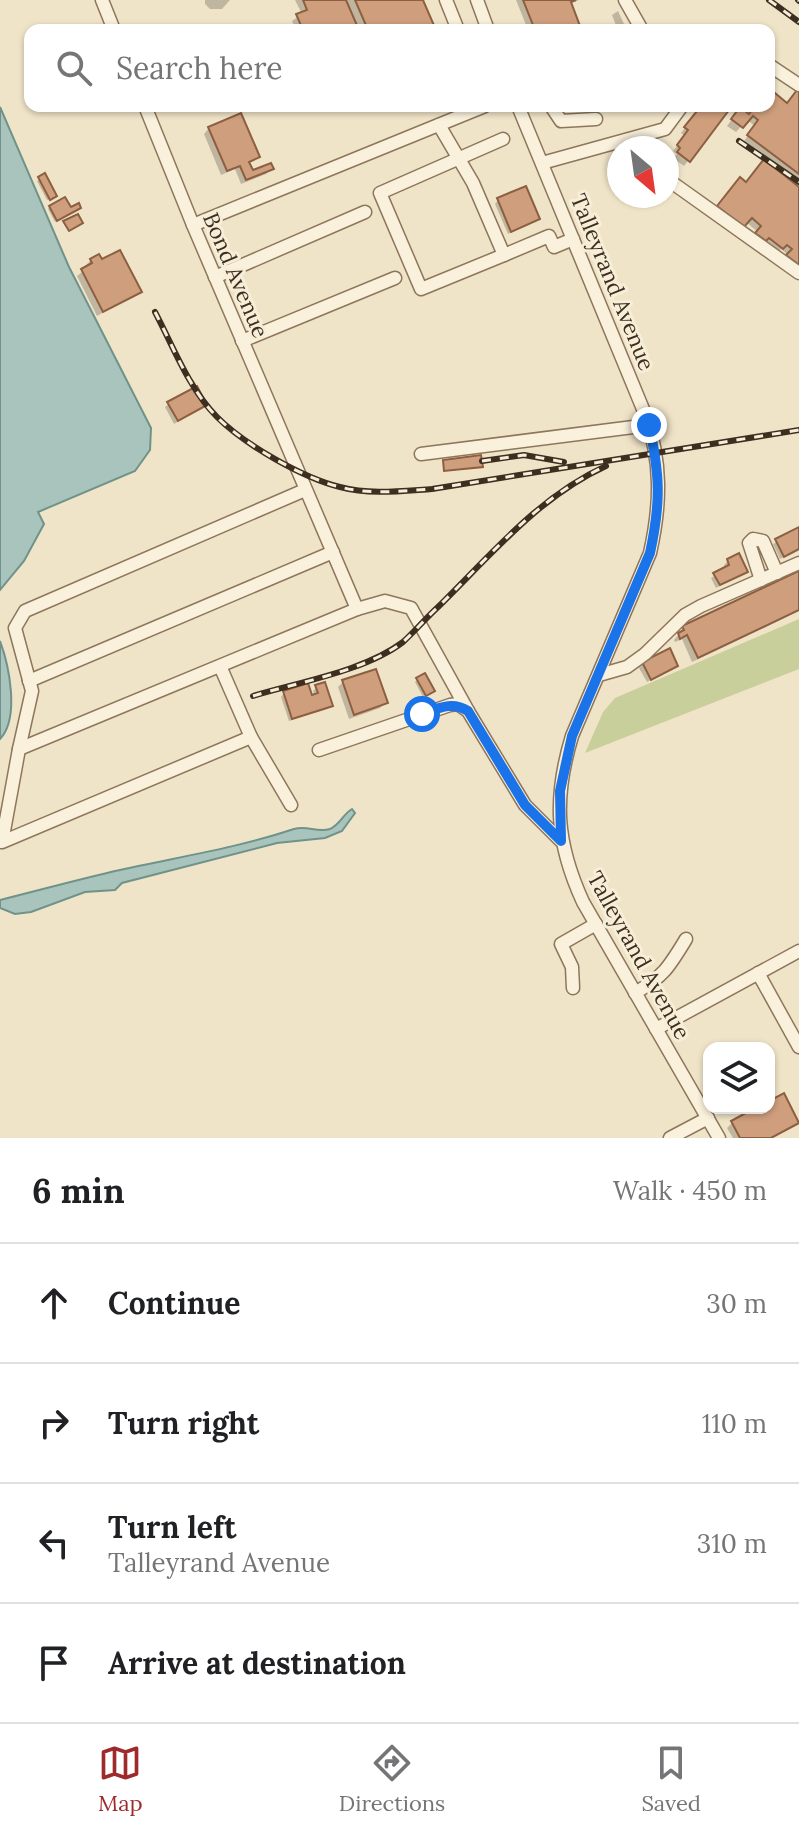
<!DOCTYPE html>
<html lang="en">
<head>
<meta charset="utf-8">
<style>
  :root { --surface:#fff; --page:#f6f6f6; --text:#202124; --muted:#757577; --line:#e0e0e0; --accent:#9e2a2b }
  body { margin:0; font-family:Lora,serif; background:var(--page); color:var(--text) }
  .controls { position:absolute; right:24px; bottom:24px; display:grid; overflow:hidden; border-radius:16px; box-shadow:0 2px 6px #0004 }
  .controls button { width:72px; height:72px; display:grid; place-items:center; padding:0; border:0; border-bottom:2px solid var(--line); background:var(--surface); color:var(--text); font:40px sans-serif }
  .compass { position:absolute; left:607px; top:136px; width:72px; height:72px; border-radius:50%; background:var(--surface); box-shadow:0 2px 6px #0004; rotate:151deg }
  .stop { position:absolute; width:24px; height:24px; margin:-18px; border:6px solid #1a73e8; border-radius:50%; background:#fff }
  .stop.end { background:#1a73e8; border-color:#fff; box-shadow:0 2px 8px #0008 }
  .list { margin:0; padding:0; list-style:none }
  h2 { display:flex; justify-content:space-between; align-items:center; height:104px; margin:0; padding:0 32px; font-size:34px }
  h2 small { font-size:26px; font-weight:400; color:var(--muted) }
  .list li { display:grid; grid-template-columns:52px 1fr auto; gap:24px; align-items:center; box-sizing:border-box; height:120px; padding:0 32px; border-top:2px solid var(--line) }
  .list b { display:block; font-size:30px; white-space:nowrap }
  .list p { margin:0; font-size:26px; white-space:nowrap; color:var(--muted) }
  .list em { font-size:26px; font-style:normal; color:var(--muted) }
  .icon { flex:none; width:44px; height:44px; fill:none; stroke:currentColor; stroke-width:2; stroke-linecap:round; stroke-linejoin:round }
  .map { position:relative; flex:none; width:799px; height:1138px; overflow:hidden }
  .search { position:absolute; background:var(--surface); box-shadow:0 2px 6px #0004; left:24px; right:24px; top:24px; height:88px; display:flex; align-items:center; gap:20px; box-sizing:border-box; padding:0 28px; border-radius:16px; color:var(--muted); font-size:30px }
  .sheet { height:584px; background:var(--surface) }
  nav { display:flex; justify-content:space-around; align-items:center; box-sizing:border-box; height:112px; border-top:2px solid var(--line); background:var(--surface); font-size:22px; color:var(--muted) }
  nav a { display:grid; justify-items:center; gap:4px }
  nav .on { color:var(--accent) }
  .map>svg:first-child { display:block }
  .green { fill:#c9cf9b }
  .water { fill:#a9c4bc; stroke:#6f938a; stroke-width:2 }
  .shadow { fill:#0003 }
  .building { fill:#cf9f7d; stroke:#8d5f41; stroke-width:2 }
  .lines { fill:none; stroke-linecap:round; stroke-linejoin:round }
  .minor-casing { stroke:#8d765c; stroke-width:15 }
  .minor { stroke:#faf1dc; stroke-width:12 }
  .rail-casing { stroke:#3d2e20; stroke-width:6 }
  .rail { stroke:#f7eed8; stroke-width:3; stroke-dasharray:9; stroke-linecap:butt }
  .route { stroke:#1a73e8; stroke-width:10 }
  .labels { text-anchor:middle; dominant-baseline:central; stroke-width:6; stroke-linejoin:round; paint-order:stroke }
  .street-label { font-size:22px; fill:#3d2e20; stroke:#f7eed8 }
</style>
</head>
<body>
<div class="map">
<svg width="799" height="1138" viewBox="0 0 799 1138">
  <rect width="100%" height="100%" fill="#f0e4c8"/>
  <path class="green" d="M799,619v50l-214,84 18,-41 12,-14z"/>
  <g class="water">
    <path d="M0,107l69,160 82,161 -1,22 -15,21 -97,41 6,12 -20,37 -24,29z"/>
    <path d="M0,641c9,24 20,77 0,98z"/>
    <path d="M352,809l3,4 -13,18 -17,7 -48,5 -155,40 -7,7 -30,2 -54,20 -16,2 -15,-6v-8c40,-10 80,-21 120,-30 58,-13 117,-22 174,-41 13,-4 23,4 36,0 10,-4 13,-15 22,-20z"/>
  </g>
  <g class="shadow">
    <path d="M205,0h25l-8,9h-12l-5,-5z"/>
    <path d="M295,0h127l12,30h-138l-4,-9 10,-7z"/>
    <path d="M516,0h63l-10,4 9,21 -5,5h-45z"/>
    <path d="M618,11l6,13 -7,4 -5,-13z"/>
    <path d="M769,91l18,14 12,-12v89l-55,-41 11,-15 -8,-6 -11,12 -9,-6 8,-11 13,1 8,-10h13z"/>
    <path d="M393,106h13l-11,5z"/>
    <path d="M702,106h28l-46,60 -11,-8 4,-4 -4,-3 12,-15 -4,-3z"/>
    <path d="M209,128l48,29 -9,7 4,9 19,-5 -5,6 -25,10 -6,-15 -14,6 -17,-41z"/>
    <path d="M44,176l9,22 -6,2 -10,-19z"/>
    <path d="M745,184l54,6v84l-16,-13 5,-6 -7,-6 -4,4 -25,-14 6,-7 -12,-10 -8,9 -24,-19 21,-27z"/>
    <path d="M498,200l40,19 -30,15 -13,-30z"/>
    <path d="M50,207l20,3 7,-1 -22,13 -7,-13z"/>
    <path d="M91,260l48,32 -42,24 -20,-40 10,-8 -1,-3z"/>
    <path d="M169,404l36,1 -31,19 -9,-17z"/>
    <path d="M799,529v20l-19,10 -7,-15z"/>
    <path d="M728,561l18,11 -30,16 -5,-10 15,-9 -2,-4z"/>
    <path d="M799,573v38l-107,51 -10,-23 -7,3 -1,-2 10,-12z"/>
    <path d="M643,664l33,1 -29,17 -8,-14z"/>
    <path d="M417,680l14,13 -8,4 -8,-15z"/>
    <path d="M343,682l42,21 -5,5 -31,11 -11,-32z"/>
    <path d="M317,687l13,19 -3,3 -38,12 -8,-24 3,-4 27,5 4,-2 -2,-5z"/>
    <path d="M769,1103l29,19 -26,16h-39l-6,-10 5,-5 28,-15h9z"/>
  </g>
  <g class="building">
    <path d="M303,0h43l13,30h-56l-7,-16 11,-4z"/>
    <path d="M355,0h68l13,30h-68z"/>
    <path d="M523,0h53l-5,2 9,24 -11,4h-34z"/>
    <path d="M769,88l18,15 10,-13 2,1v83l-52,-39 11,-15 -5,-4 -10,12 -12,-9 9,-12 9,7 6,-8h14z"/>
    <path d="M701,106h31l-42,56 -13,-10 3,-4 -3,-3 11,-15 -4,-3z"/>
    <path d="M241,113l19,44 -11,5 4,8 18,-7 3,6 -28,11 -6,-14 -13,5 -19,-44z"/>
    <path d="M764,159l35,28v78l-13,-10 6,-6 -5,-4 -4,4 -14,-11 -3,3 -11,-8 6,-7 -9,-8 -8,9 -27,-21 23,-29 6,5z"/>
    <path d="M45,173l12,23 -7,4 -12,-23z"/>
    <path d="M526,186l14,33 -29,13 -14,-34z"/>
    <path d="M65,197l6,10 8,-4 2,5 -24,13 -8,-15z"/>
    <path d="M78,214l5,9 -14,8 -6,-10z"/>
    <path d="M120,250l22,42 -39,20 -22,-43 11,-6 -2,-4 9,-5 3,5z"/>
    <path d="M197,386l10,19 -29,16 -11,-19z"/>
    <path d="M481,455l2,12 -39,4 -1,-11z"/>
    <path d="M799,527v22l-15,8 -9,-18z"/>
    <path d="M739,553l9,19 -28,13 -7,-12 16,-8 -2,-6z"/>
    <path d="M799,571v39l-101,48 -11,-23 -7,4 -2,-6 6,-3 -2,-4z"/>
    <path d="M670,648l8,18 -27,14 -9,-18z"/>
    <path d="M376,669l12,34 -34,12 -12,-35z"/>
    <path d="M425,673l10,18 -9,5 -10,-18z"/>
    <path d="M325,682l8,24 -41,13 -9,-28 25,-8 4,12 6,-2 -3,-8z"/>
    <path d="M784,1093l15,30 -28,15h-31l-9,-17 24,-13h14v-7z"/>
  </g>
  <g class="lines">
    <defs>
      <g id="minor">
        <path d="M102,0l12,30"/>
        <path d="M446,0l12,30"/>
        <path d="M477,0l11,30"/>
        <path d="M625,0l17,30"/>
        <path d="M769,65l30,20"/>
        <path d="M145,106l48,119 164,384 -338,140 -17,93 249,-105 -31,-71"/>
        <path d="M518,106l127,308c17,47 16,90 5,139l-78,183c-19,63 -16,107 11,166l136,236"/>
        <path d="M551,106l10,15 35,-2"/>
        <path d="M439,125l34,58 31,72 45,-19 5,11 19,-8"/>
        <path d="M503,139l-123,54 41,96 83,-34"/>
        <path d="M542,163l123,-34 17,-23"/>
        <path d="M667,179l132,94"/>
        <path d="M193,225l292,-119"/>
        <path d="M215,277l150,-65"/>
        <path d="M242,341l153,-63"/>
        <path d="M421,454l228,-29"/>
        <path d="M761,580l-12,-37 4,-4 10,2 14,32"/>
        <path d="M357,609l28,-8 26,7 57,103"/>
        <path d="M599,675l28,-8 18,-13 40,-39 16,-9 98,-43"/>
        <path d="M29,681l304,-129"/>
        <path d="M251,737l40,68"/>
        <path d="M19,749l13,-58 -17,-63 10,-17 280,-121"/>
        <path d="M319,750l131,-45 8,-1 10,7 57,94 36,36"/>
        <path d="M758,973l41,74"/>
        <path d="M573,988l-1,-21 -11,-23 35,-20"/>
        <path d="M635,993c29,-17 34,-26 51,-54"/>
        <path d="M656,1029l143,-78"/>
        <path d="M670,1138l38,-20"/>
      </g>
    </defs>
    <use href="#minor" class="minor-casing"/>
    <use href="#minor" class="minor"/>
    <defs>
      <g id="rail">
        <path d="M769,0l30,22"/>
        <path d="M798,0l1,1"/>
        <path d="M739,141l60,41"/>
        <path d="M155,312c18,34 34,77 62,105 28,28 86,61 123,70 30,8 61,4 92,2l367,-59"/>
        <path d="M482,461l42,-6 40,7"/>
        <path d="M253,696c46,-14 112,-25 150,-54 12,-11 23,-24 35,-35 52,-51 100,-110 168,-141"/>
      </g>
    </defs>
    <use href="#rail" class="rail-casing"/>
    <use href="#rail" class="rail"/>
  </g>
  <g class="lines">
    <path class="route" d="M422,714c17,-6 30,-13 46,-3l57,94 36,36 -1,-50 12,-55 78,-183c11,-51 10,-78 -1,-128"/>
  </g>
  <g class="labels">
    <g class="street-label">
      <text transform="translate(236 275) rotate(67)">Bond Avenue</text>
      <text transform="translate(613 282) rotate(68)">Talleyrand Avenue</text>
      <text transform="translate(639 955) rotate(61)">Talleyrand Avenue</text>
    </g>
  </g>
</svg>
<div class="controls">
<button><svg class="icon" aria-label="layers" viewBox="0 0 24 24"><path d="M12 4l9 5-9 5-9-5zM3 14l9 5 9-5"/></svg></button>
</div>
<svg class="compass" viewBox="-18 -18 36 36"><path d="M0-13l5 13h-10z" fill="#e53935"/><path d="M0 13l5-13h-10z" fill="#757577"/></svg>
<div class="stop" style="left:422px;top:714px"></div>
<div class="stop end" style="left:649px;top:425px"></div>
<div class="search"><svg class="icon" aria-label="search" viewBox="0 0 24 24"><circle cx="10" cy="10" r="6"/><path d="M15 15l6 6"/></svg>Search here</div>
</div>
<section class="sheet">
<h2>6 min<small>Walk · 450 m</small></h2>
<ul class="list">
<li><svg class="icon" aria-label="ahead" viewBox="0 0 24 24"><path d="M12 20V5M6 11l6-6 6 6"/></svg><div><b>Continue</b></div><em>30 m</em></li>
<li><svg class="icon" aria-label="right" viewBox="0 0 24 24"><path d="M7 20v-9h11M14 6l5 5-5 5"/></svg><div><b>Turn right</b></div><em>110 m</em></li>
<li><svg class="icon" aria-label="left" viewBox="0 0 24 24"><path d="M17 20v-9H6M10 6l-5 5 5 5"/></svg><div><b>Turn left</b><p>Talleyrand Avenue</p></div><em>310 m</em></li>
<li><svg class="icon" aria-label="arrive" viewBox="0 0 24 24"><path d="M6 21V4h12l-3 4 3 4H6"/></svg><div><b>Arrive at destination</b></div></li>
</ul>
</section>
<nav>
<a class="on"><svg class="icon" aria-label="map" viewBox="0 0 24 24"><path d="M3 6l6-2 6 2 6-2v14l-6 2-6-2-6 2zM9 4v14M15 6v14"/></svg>Map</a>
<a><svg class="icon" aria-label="directions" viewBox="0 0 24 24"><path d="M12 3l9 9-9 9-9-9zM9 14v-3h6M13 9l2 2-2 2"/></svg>Directions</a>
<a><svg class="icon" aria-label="saved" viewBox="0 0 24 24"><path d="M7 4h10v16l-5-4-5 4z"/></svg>Saved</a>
</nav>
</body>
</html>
